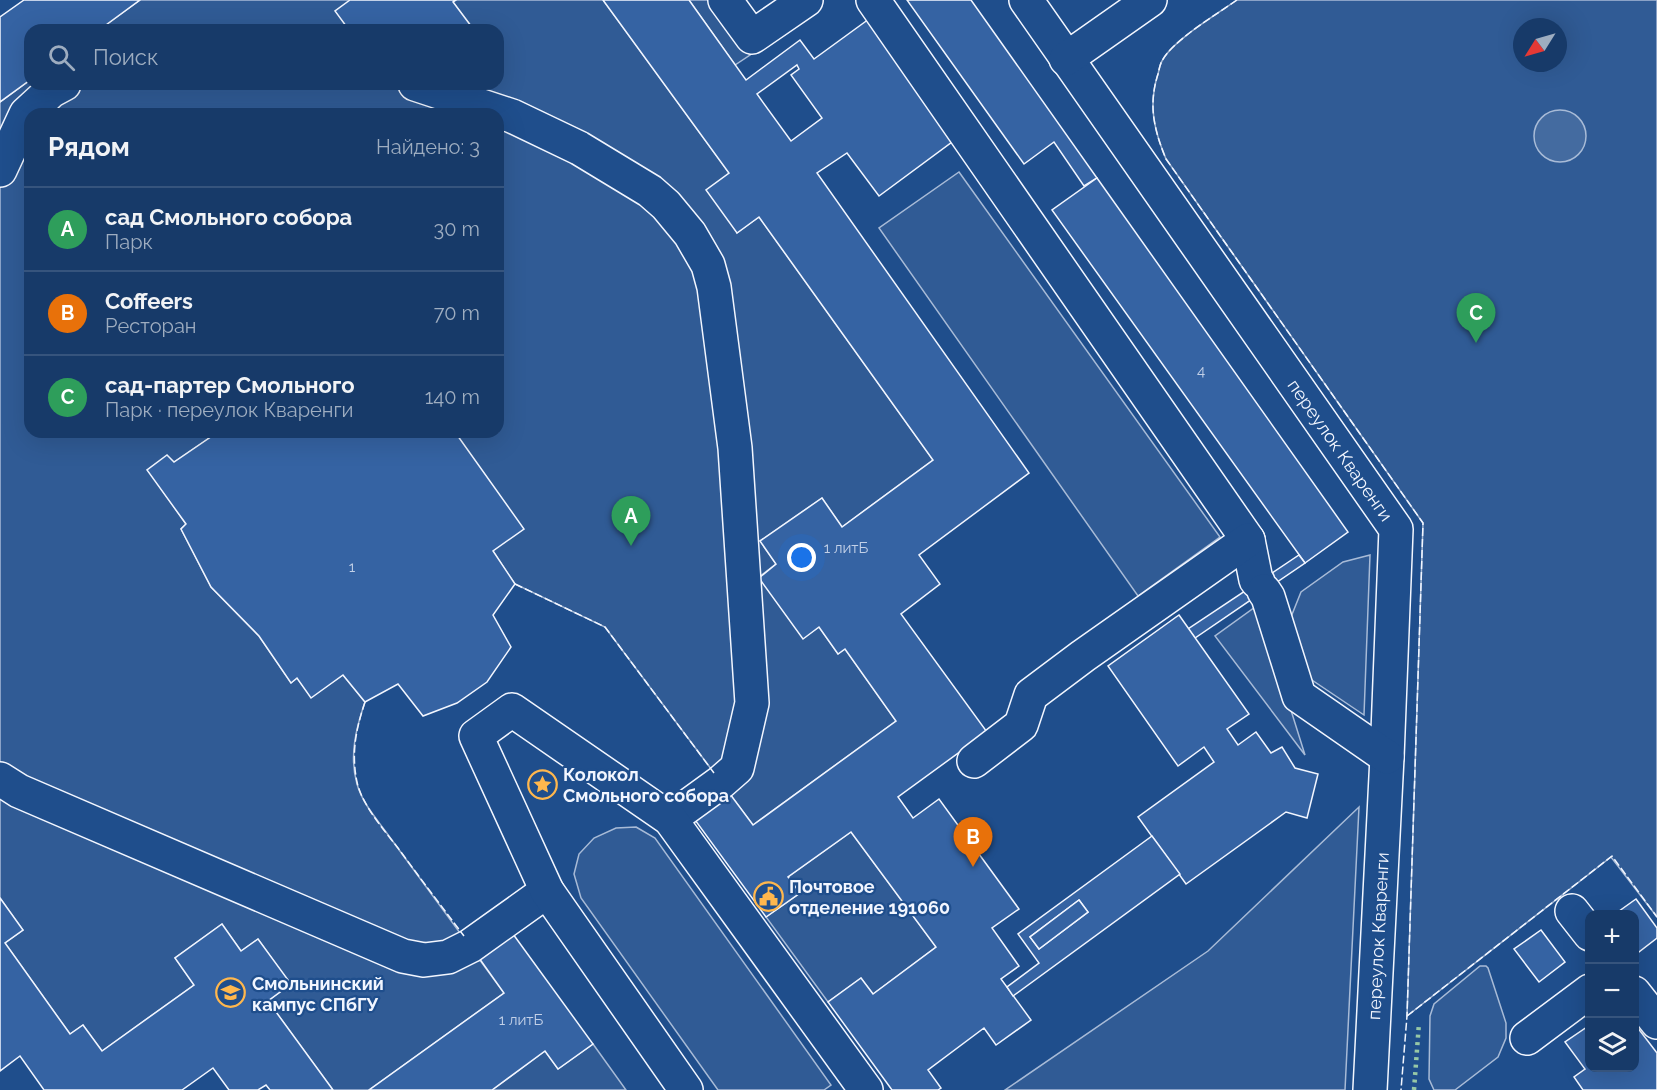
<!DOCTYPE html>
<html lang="ru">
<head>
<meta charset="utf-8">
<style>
  :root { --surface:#173a69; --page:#244571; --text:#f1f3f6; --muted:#9eadc0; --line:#36547d; --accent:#8c9099 }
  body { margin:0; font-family:Raleway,sans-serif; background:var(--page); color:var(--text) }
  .controls { position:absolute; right:18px; bottom:18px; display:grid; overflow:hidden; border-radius:12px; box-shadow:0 6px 24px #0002 }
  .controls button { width:54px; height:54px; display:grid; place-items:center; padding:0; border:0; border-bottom:2px solid var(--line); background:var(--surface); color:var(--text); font:30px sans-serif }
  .compass { position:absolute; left:1513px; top:18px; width:54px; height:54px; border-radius:50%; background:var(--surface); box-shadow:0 6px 24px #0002; rotate:233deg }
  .you { position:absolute; left:802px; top:558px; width:21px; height:21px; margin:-15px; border:4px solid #fff; border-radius:50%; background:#1a73e8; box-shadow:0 0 0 9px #1a73e833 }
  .badge { display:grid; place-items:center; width:39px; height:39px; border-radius:50%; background:var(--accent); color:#fff; font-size:20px; font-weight:700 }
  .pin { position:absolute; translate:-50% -50px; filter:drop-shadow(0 2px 3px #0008) }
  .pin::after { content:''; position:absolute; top:32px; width:21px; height:18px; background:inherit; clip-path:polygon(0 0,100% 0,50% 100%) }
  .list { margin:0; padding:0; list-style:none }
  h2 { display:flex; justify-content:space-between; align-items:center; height:78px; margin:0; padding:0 24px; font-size:26px }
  h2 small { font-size:20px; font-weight:400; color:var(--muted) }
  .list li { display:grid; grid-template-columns:39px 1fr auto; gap:18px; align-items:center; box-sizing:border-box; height:84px; padding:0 24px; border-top:2px solid var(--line) }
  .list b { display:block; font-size:22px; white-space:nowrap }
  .list p { margin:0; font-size:20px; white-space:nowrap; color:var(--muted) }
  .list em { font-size:20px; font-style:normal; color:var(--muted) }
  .icon { flex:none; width:33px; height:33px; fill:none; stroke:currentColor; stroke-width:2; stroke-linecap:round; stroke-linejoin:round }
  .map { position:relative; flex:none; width:1657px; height:1090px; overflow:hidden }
  .search { position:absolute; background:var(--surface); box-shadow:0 6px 24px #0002; left:24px; top:24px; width:480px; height:66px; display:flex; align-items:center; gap:15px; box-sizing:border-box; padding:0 21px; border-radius:18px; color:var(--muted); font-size:22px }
  .panel { position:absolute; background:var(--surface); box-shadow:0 6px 24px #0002; left:24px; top:108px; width:480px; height:330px; border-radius:18px }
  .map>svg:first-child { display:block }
  .green { fill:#305b95; stroke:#a8bbd7; stroke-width:1.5; fill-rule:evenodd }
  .water { fill:#446ba0; stroke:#a8bbd7; stroke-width:1.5 }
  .building { fill:#3563a3; stroke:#f2f6ff; stroke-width:1.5; fill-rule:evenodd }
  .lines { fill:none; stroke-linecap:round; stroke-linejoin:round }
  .minor-casing { stroke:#f2f6ff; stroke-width:36 }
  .minor { stroke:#1f4e8c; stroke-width:33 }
  .hedge { stroke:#97c8a6; stroke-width:4.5; stroke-dasharray:3 4.5; stroke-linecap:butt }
  .fence { stroke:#f2f6ff; stroke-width:1.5; stroke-dasharray:8 3; stroke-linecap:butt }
  .labels { text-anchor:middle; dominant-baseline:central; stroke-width:4.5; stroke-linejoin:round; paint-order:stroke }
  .number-label { font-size:15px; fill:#c3d1e8 }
  .street-label { font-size:18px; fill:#f2f6ff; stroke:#1f4e8c }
  .poi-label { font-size:18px; font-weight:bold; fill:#f2f6ff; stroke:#1f4e8c; text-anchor:start }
</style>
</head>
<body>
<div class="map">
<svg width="1657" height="1090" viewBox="0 0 1657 1090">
  <rect width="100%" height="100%" fill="#1f4e8c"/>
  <g class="green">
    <path d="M140,0h210l-1,30h-250z"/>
    <path d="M456,0h147l126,173 8,60 22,-16 174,243 -91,67 -20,-29 -62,43 16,23 -17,13 44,61 16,-11 19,27 7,-5 51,72 -143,104 -148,-198 -90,-43 -22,-33 -38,-119h43v-318h-468v318h184l1,2 -41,28 -26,8 38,54 -5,5 30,58 48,49 32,47 6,-5 14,19 32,-22 22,27c-9,26 -16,54 -8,82 5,18 18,33 29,48l118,161 -135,97h-36l-65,-89 22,-17 -32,-45 -17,12 -19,-27 -47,34 19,27 -92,66 -19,-26 -13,9 -65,-91 18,-13 -23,-32v-796l30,-22v4h468v-54h-24l-21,-28z"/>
    <path d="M689,0h22l39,55 -15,10z"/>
    <path d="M1237,0h420v917l-46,-60 -204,159 16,-493 -257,-364c-12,-29 -18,-54 -8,-85 1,-4 2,-10 4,-13 10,-20 55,-47 75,-61zM1522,27h36v36h-36z"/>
    <path d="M959,172l261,365 -82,59 -259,-368z"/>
    <path d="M1370,555l-6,160 -58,-39 -19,-49 14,-35 42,-30z"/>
    <path d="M1258,605l47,150 -90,-119z"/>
    <path d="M1359,807l-14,283h-340l203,-139z"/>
    <path d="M636,827l19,11 176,247 -7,5h-106l-137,-192 -7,-24 5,-20 15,-16 22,-10z"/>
    <path d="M851,832l85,115 -63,47 -12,-16 -33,24 -62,-85 34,-24 -12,-16z"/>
    <path d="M1480,966h6l2,2 18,55v15l-8,19 -43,33h-21l-5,-11 1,-63 4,-12z"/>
    <path d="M593,1044l33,46h-134l53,-39 13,18z"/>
  </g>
  <circle class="water" cx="1560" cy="136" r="26"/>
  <g class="building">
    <path d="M24,0h116l-41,30h-69v50l-30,22v-85z"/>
    <path d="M350,0h106l-3,2 21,28h-125l-14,-19z"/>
    <path d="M603,0h86l57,80 54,-40 14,19 55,-40 87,120 -77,57 -32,-43 -30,20 212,300 -110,82 21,29 -39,30 86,118 -89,65 15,21 26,-19 80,110 -27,19 27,38 -18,13 30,41 -35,25 -12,-17 -56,42 13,18 -3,2h-46l-64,-88 33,-24 12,16 63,-47 -85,-115 -63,45 12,16 -34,24 -71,-97 35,-26 23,31 143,-104 -51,-72 -7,5 -19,-27 -16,12 -44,-61 17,-14 -16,-23 62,-43 20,29 91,-67 -174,-243 -22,16 -31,-43 23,-17zM797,65l2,4 -8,6 31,43 -31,23 -34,-47z"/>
    <path d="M907,0h64l126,178 -13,8 -30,-44 -30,22z"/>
    <path d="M1097,178l251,354 -43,31 -253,-353z"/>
    <path d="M214,432h241l69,97 -31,22 22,33 -22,31 18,32 -24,35 -30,21 -34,13 -25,-32 -33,18 -22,-27 -32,23 -14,-20 -6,5 -32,-47 -48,-49 -30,-58 5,-5 -39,-54 20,-15 7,7 41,-28z"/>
    <path d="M1299,555l6,8 -110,75 -7,-9z"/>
    <path d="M1179,615l70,99 -22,15 11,16 18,-13 15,21 11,-6 13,21 23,6 -11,44 -21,-6 -100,72 -48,-67 76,-55 -10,-15 -26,19 -70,-100z"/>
    <path d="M1152,836l28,38 -167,122 -6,-9 32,-24 -21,-29zM1079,900l9,12 -49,37 -9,-12z"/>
    <path d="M0,898l23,32 -18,13 65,91 13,-9 19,26 92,-66 -19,-27 47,-34 19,27 17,-12 33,45 -23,17 65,89h-63l-4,-5 -8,5h-29l-16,-22 -31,22h-138l-24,-34 -20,15z"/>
    <path d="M1636,899l21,29v10l-22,17 -1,-41h-19z"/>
    <path d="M1079,900l9,12 -49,37 -9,-12z"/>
    <path d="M1541,930l24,32 -26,20 -25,-33z"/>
    <path d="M513,934l80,110 -35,25 -13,-18 -53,39h-123l135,-97 -25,-35z"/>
    <path d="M1634,1023l23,30v37h-74l-9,-13 11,-8 -20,-27 25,-17v43h44z"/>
  </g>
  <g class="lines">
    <defs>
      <g id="minor">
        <path d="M725,0l27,37 54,-37"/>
        <path d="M873,0l375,540 8,40 2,2"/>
        <path id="s1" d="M1026,0l370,529 -9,228 -17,333"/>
        <path d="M1066,59l84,-59"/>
        <path d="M415,84l97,32 67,32 71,43 16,14 24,29 18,31 6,22 21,161 17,255 -15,65 -16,14 -51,37"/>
        <path d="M0,170l26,-56 25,-23 13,-7"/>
        <path d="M1264,591l4,6 31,99 88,61"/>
        <path d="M974,761l47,-36 10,-30 52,-39 165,-116"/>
        <path d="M0,779l19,12 384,165 21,4 24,-3 22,-11 77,-55"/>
        <path d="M1572,911l18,23"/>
        <path d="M1634,993l23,29"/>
        <path d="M1527,1038l63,-47"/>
        <path d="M686,1090l-139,-199 -71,-155 36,-26 158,109 196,271"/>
      </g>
    </defs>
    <use href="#minor" class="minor-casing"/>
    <use href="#minor" class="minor"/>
    <path class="hedge" d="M1414,1090l5,-67"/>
    <g class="fence">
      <path d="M1237,0c-20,14 -65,41 -75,61 -2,3 -3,9 -4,13 -10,31 -4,56 8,85l257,364 -16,493 -6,74"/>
      <path d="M515,584l90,43 109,146"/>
      <path d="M365,702c-9,27 -14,51 -8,80 5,23 27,48 41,66 22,30 44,59 66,88"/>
      <path d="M1407,1016l205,-160 45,61"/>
    </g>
  </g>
  <defs>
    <symbol id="sight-ring" viewBox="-11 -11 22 22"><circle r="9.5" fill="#1f4e8c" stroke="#ffb74d" stroke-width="1.5"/><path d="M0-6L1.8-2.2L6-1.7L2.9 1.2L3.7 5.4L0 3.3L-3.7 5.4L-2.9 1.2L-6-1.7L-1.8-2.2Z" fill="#ffb74d"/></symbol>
    <symbol id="civic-ring" viewBox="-11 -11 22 22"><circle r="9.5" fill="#1f4e8c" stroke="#ffb74d" stroke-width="1.5"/><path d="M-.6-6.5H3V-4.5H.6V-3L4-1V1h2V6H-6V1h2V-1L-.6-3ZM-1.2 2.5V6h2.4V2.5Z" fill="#ffb74d"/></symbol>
    <symbol id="school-ring" viewBox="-11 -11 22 22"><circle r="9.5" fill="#1f4e8c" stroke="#ffb74d" stroke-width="1.5"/><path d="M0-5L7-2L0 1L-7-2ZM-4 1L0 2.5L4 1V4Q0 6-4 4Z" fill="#ffb74d"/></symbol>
  </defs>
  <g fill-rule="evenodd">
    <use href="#sight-ring" x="526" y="768" width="33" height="33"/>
    <use href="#civic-ring" x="752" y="880" width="33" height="33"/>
    <use href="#school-ring" x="214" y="976" width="33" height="33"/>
  </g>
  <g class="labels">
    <g class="number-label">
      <text x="1201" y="371">4</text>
      <text x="846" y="548">1 литБ</text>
      <text x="352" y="567">1</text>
      <text x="521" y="1020">1 литБ</text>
    </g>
    <g class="street-label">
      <text stroke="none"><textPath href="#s1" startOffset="549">переулок Кваренги</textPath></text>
      <text transform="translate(1378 936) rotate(-87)">переулок Кваренги</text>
    </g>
    <g class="poi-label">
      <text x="563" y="774">Колокол<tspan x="563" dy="21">Смольного собора</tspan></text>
      <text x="789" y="886">Почтовое<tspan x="789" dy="21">отделение 191060</tspan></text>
      <text x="252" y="983">Смольнинский<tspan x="252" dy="21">кампус СПбГУ</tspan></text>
    </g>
  </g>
</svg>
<div class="controls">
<button>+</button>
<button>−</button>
<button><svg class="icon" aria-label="layers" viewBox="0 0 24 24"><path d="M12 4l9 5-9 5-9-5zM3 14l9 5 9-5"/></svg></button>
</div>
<svg class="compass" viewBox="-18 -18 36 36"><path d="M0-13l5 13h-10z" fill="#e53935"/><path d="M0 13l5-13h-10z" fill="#9eadc0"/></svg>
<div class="you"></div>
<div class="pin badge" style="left:631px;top:546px;background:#2e9e5b">A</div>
<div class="pin badge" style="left:973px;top:867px;background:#e8710a">B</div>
<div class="pin badge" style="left:1476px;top:343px;background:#2e9e5b">C</div>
<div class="search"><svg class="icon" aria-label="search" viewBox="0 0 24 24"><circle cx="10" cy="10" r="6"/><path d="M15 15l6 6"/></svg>Поиск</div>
<section class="panel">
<h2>Рядом<small>Найдено: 3</small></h2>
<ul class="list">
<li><span class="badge" style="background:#2e9e5b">A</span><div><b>сад Смольного собора</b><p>Парк</p></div><em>30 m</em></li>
<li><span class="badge" style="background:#e8710a">B</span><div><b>Coffeers</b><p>Ресторан</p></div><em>70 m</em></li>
<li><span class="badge" style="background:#2e9e5b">C</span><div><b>сад-партер Смольного</b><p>Парк · переулок Кваренги</p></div><em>140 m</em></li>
</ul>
</section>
</div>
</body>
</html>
